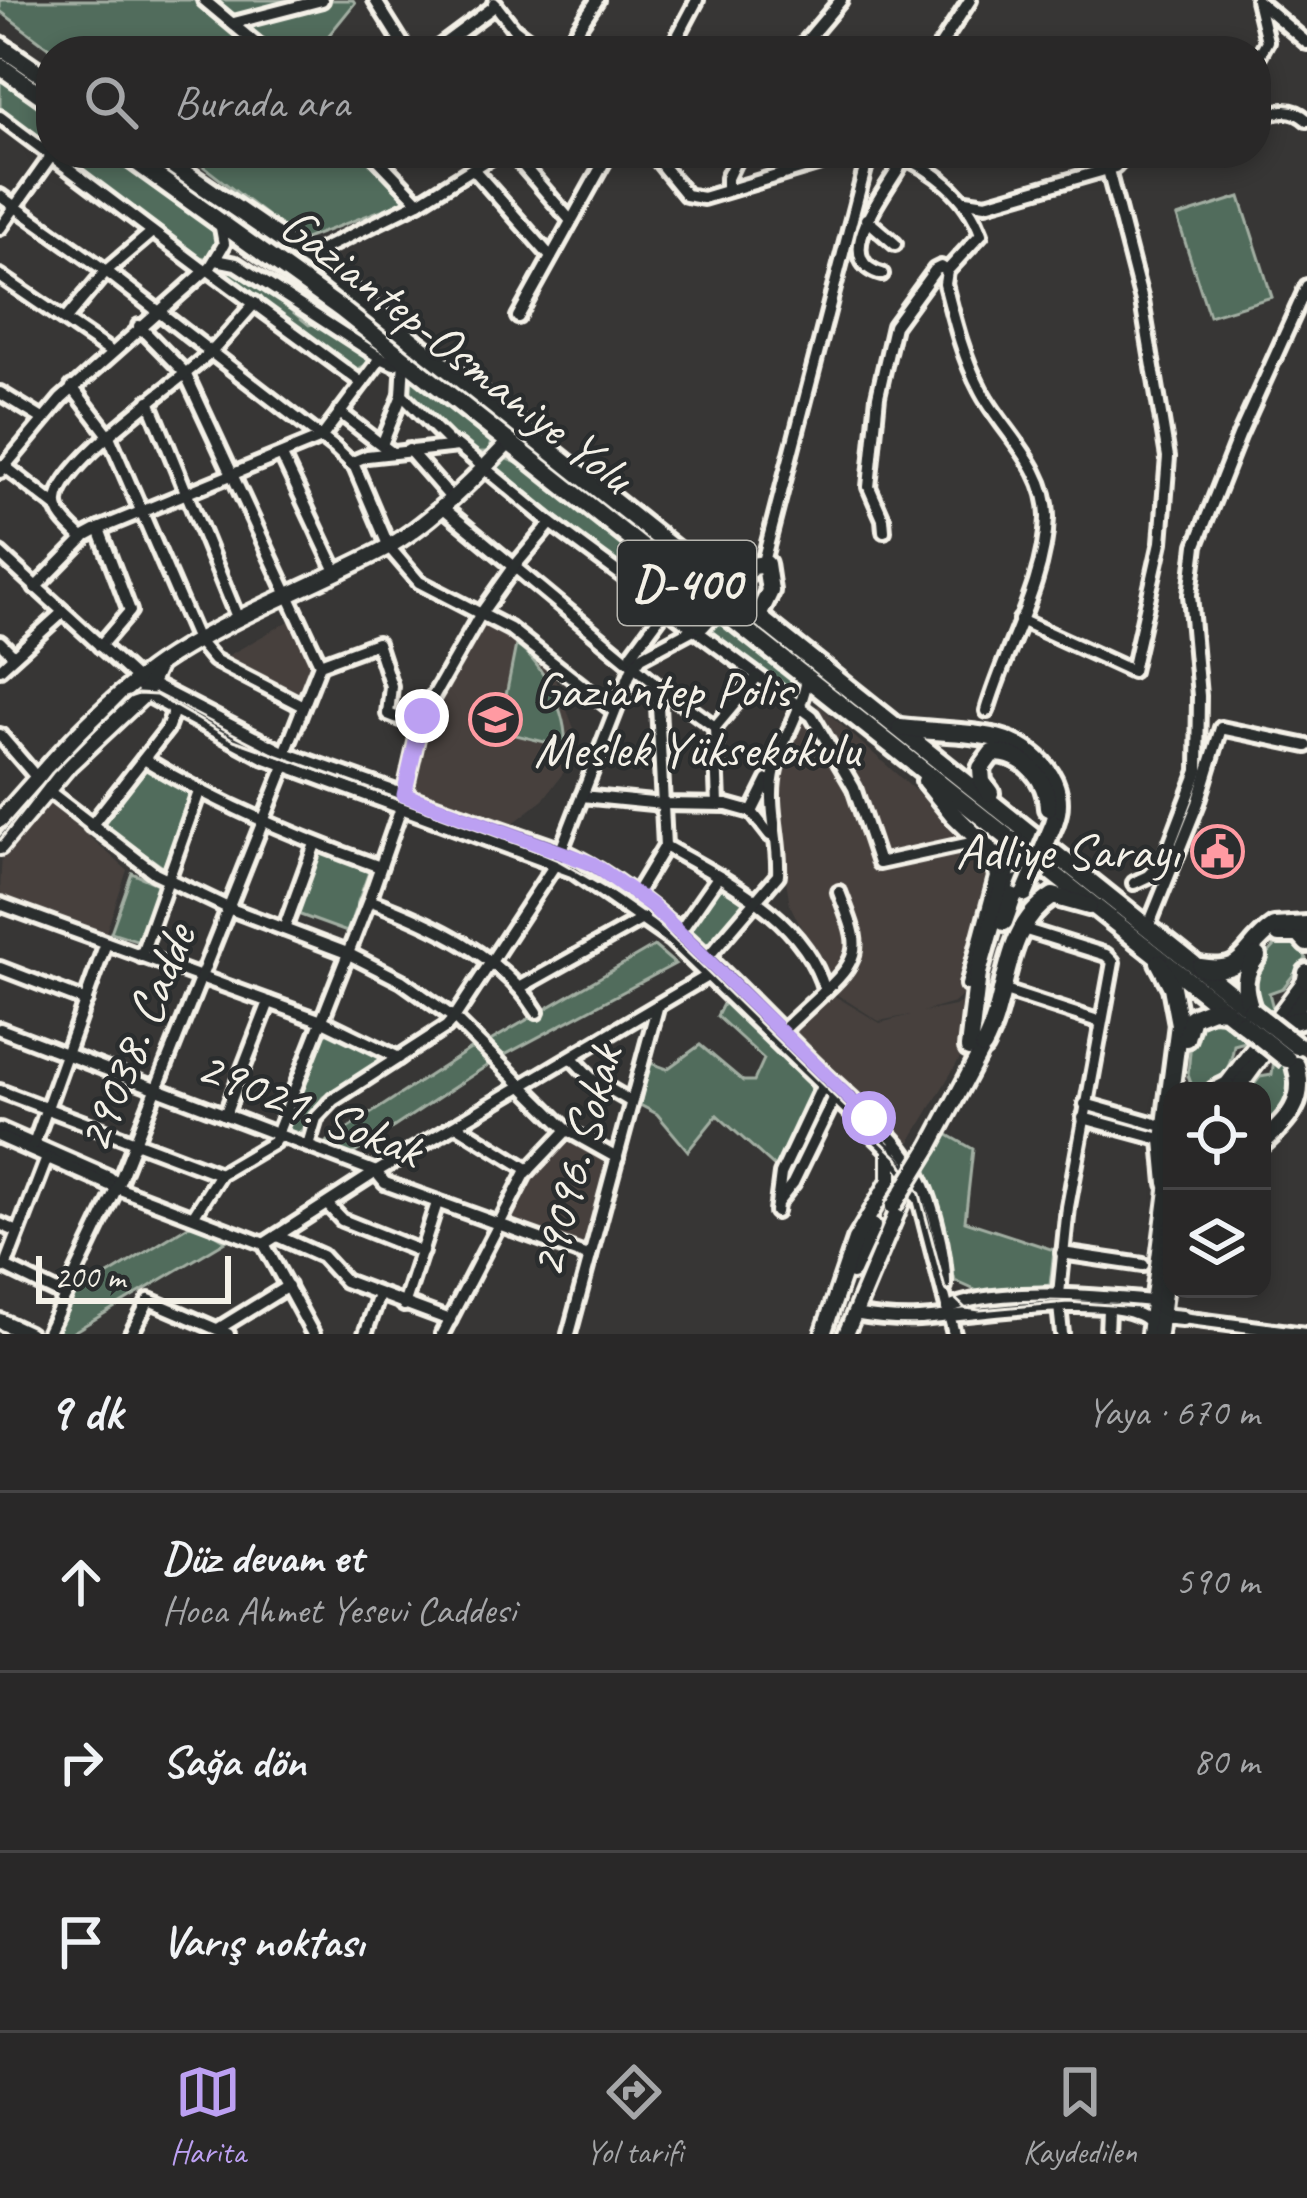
<!DOCTYPE html>
<html lang="tr">
<head>
<meta charset="utf-8">
<style>
  :root { --surface:#292828; --page:#313030; --text:#f1f3f6; --muted:#a5a6a8; --line:#454445; --accent:#bca0f2 }
  body { margin:0; font-family:Caveat,sans-serif; background:var(--page); color:var(--text) }
  .controls { position:absolute; right:36px; bottom:36px; display:grid; overflow:hidden; border-radius:24px; box-shadow:0 6px 18px #0003 }
  .controls button { width:108px; height:108px; display:grid; place-items:center; padding:0; border:0; border-bottom:3px solid var(--line); background:var(--surface); color:var(--text); font:60px sans-serif }
  .scale { position:absolute; left:36px; bottom:30px; width:195px; box-sizing:border-box; padding-left:12px; border:6px solid #f4f1e8; border-top:0; font-size:33px; line-height:42px; white-space:nowrap; color:#f4f1e8; -webkit-text-stroke:9px #2a2d2e; paint-order:stroke }
  .stop { position:absolute; width:36px; height:36px; margin:-27px; border:9px solid #bca0f2; border-radius:50%; background:#fff }
  .stop.end { background:#bca0f2; border-color:#fff; box-shadow:0 3px 12px #0008 }
  .list { margin:0; padding:0; list-style:none }
  h2 { display:flex; justify-content:space-between; align-items:center; height:156px; margin:0; padding:0 48px; font-size:51px }
  h2 small { font-size:39px; font-weight:400; color:var(--muted) }
  .list li { display:grid; grid-template-columns:78px 1fr auto; gap:36px; align-items:center; box-sizing:border-box; height:180px; padding:0 48px; border-top:3px solid var(--line) }
  .list b { display:block; font-size:45px; white-space:nowrap }
  .list p { margin:0; font-size:39px; white-space:nowrap; color:var(--muted) }
  .list em { font-size:39px; font-style:normal; color:var(--muted) }
  .icon { flex:none; width:66px; height:66px; fill:none; stroke:currentColor; stroke-width:2; stroke-linecap:round; stroke-linejoin:round }
  .map { position:relative; flex:none; width:1307px; height:1334px; overflow:hidden }
  .search { position:absolute; background:var(--surface); box-shadow:0 6px 18px #0003; left:36px; right:36px; top:36px; height:132px; display:flex; align-items:center; gap:30px; box-sizing:border-box; padding:0 42px; border-radius:48px; color:var(--muted); font-size:45px }
  .sheet { height:696px; background:var(--surface) }
  nav { display:flex; justify-content:space-around; align-items:center; box-sizing:border-box; height:168px; border-top:3px solid var(--line); background:var(--surface); font-size:33px; color:var(--muted) }
  nav a { display:grid; justify-items:center; gap:6px }
  nav .on { color:var(--accent) }
  .map>svg:first-child { display:block }
  .built { fill:#47413e }
  .green { fill:#516c5c; stroke:#a2aea2; stroke-width:3 }
  .lines { fill:none; stroke-linecap:round; stroke-linejoin:round }
  .minor-casing { stroke:#f4f1e8; stroke-width:20 }
  .major-casing { stroke:#f4f1e8; stroke-width:22 }
  .highway-casing { stroke:#f4f1e8; stroke-width:26 }
  .minor { stroke:#2a2d2e; stroke-width:10 }
  .major { stroke:#2a2d2e; stroke-width:14 }
  .highway { stroke:#2a2d2e; stroke-width:16 }
  .tram { stroke:#f4f1e8; stroke-width:3 }
  .major-bridge-casing { stroke:#f4f1e8; stroke-width:22; stroke-linecap:butt }
  .highway-bridge-casing { stroke:#f4f1e8; stroke-width:26; stroke-linecap:butt }
  .major-bridge { stroke:#2a2d2e; stroke-width:14 }
  .highway-bridge { stroke:#2a2d2e; stroke-width:16 }
  .route { stroke:#bca0f2; stroke-width:15 }
  .labels { text-anchor:middle; dominant-baseline:central; stroke-width:9; stroke-linejoin:round; paint-order:stroke }
  .shield { fill:#2a2d2e; stroke:#b7b6b0; stroke-width:3 }
  .shield-label { font-size:48px; font-weight:bold; fill:#f4f1e8 }
  .street-label { font-size:51px; fill:#f4f1e8; stroke:#2a2d2e }
  .poi-label { font-size:51px; fill:#f4f1e8; stroke:#2a2d2e; text-anchor:start }
</style>
</head>
<body>
<div class="map">
<svg width="1307" height="1334" viewBox="0 0 1307 1334">
  <rect width="100%" height="100%" fill="#373635"/>
  <filter id="ink" filterUnits="userSpaceOnUse"><feTurbulence type="fractalNoise" baseFrequency=".00833" numOctaves="2"/><feDisplacementMap in="SourceGraphic" scale="24" xChannelSelector="R" yChannelSelector="G"/><feConvolveMatrix kernelMatrix="1 2 1 2 8 2 1 2 1" color-interpolation-filters="sRGB"/></filter>
  <g filter="url(#ink)">
    <g class="built">
      <path d="M470,618l37,18 46,38 22,57 1,9 -10,29 -23,31 -31,24 -99,-33 6,-37 -6,-8 8,-39 18,-41z"/>
      <path d="M291,620l20,41 -13,37 -74,-40z"/>
      <path d="M819,705l184,164 -28,123 -11,2 -10,9 -32,9 33,-6 19,-12 -8,54 -59,99 -56,-55 1,-5 -61,-57 42,-35 47,28 30,-8 -31,6 -46,-29 -43,-87 -14,-88 3,-40 22,-56z"/>
      <path d="M46,798l81,72 -22,65 -105,-41 2,-44z"/>
      <path d="M569,1136l42,23 -26,91 -78,-31 23,-46z"/>
    </g>
    <g class="green">
      <path d="M0,0h353l2,3 -39,48h-263l-53,-40z"/>
      <path d="M0,80l51,35v32l-51,-38z"/>
      <path d="M59,153h47l101,69 9,9v12l-10,15 -8,-1z"/>
      <path d="M186,153h173l49,47 -108,41z"/>
      <path d="M1240,197l32,100 -63,19 -32,-99z"/>
      <path d="M221,266l40,20 48,39 14,-3 48,36 -1,5 -14,7 -12,-6 -130,-94z"/>
      <path d="M408,378h6l73,58 4,6 -3,10h-11l-39,-26 2,-4 -30,-25z"/>
      <path d="M502,457l26,10 178,141 -22,8 -16,-12 -174,-137z"/>
      <path d="M716,616l85,66v8l-6,8 -87,-67z"/>
      <path d="M516,645c27,18 52,69 49,102l-66,-16z"/>
      <path d="M146,768l47,28 -26,74 -64,-45z"/>
      <path d="M318,850l52,19 -23,63 -52,-19z"/>
      <path d="M132,873l28,12 -21,56 -28,-9z"/>
      <path d="M720,882l30,17 -1,5 -40,47 -23,-21z"/>
      <path d="M1281,940h8l14,8 3,11 -23,29 -14,5 4,15 -4,7c-33,-22 -10,-54 12,-75z"/>
      <path d="M654,946l21,18 -176,94 -12,-15z"/>
      <path d="M726,998l90,91 -38,81 -61,-55 -29,36 -31,-37 -17,-9 8,-43 19,7 33,-24 43,36h11l10,-22 -47,-43z"/>
      <path d="M1206,1016l16,1 27,24 -15,4c-3,22 -16,52 -42,41l-4,-11 4,-46z"/>
      <path d="M321,1029l66,29 -64,39 -25,39 -17,-7z"/>
      <path d="M475,1046l16,17 -144,95 -25,-13z"/>
      <path d="M1274,1059l18,13 5,21 -35,44v-46h-13l11,-14 12,-2z"/>
      <path d="M943,1132l30,17 -8,72 89,29 -4,35 -66,9 -29,-13 -29,-115z"/>
      <path d="M195,1222l31,19 -156,93 -14,-2 16,-35z"/>
    </g>
    <g class="lines">
      <defs>
        <g id="minor">
          <path d="M204,0l61,51"/>
          <path d="M375,0l32,51"/>
          <path d="M1259,2l48,41"/>
          <path d="M494,3l20,26 29,22"/>
          <path d="M234,23l88,-23"/>
          <path d="M434,51l62,-46"/>
          <path d="M563,51l34,-51"/>
          <path d="M670,51l27,-51"/>
          <path d="M798,51l43,-51"/>
          <path d="M937,51l33,-51"/>
          <path d="M1256,61l11,-20 -10,-41"/>
          <path d="M0,117l205,154"/>
          <path d="M1256,118c20,-6 34,-13 51,2"/>
          <path d="M372,153l47,49"/>
          <path d="M512,153l59,68"/>
          <path d="M652,153l34,42 17,3 151,-45"/>
          <path d="M896,153c38,17 71,41 85,81l-34,37 -2,13c9,35 18,73 35,105 21,42 68,78 67,129 -2,67 -42,130 -60,193"/>
          <path d="M475,171l76,86"/>
          <path d="M727,188v-10l12,-25"/>
          <path d="M0,196l106,75 229,177 20,19 34,80 30,35 91,47 103,81"/>
          <path d="M966,201l20,3 129,-37 13,-14"/>
          <path d="M866,219l29,25"/>
          <path d="M0,228l52,-73"/>
          <path d="M307,257l112,-55 79,-49"/>
          <path d="M216,260l20,4 145,94 13,6 10,-5 -2,36 49,49"/>
          <path d="M207,269l155,114"/>
          <path d="M882,274c-56,-15 9,-88 23,-117"/>
          <path d="M0,276l111,76"/>
          <path d="M518,317l91,-164"/>
          <path d="M65,320l41,-49 46,-39"/>
          <path d="M139,326l46,47 135,291 -35,89"/>
          <path d="M72,387l36,47 89,206 17,20 89,46"/>
          <path d="M0,393l41,25"/>
          <path d="M149,401l88,216"/>
          <path d="M339,412l53,41"/>
          <path d="M383,442l19,-47"/>
          <path d="M409,450l42,48"/>
          <path d="M282,456l54,115"/>
          <path d="M350,463l17,-7 91,-10 93,77 261,193 42,72 25,75 92,-20 22,20 3,14 -29,108"/>
          <path d="M3,465l54,42"/>
          <path d="M0,472l61,-73 150,-133 13,-22 -4,-22"/>
          <path d="M441,506l216,179 8,161 -29,48"/>
          <path d="M99,529l31,82 -30,35"/>
          <path d="M884,531l-1,-12 -14,-32 9,-91 16,-70 41,-56 6,-3 6,4"/>
          <path d="M83,539c-9,-9 -28,-23 -26,-38 3,-40 123,-119 154,-149 15,-15 29,-33 44,-49"/>
          <path d="M0,554l138,126 7,14 118,63 309,114 99,69 219,211 21,27 7,17 36,139"/>
          <path d="M763,562l106,-409"/>
          <path d="M35,588l51,-52 13,-7 222,-91 60,-80"/>
          <path d="M1020,620l112,51 29,-129 7,-85 -26,-156 -34,-131"/>
          <path d="M0,642l14,14"/>
          <path d="M635,661l-3,-7 34,-46"/>
          <path d="M320,664l57,-21 14,43 -3,28 31,12"/>
          <path d="M0,669l62,-56"/>
          <path d="M147,682l138,71 277,97c98,45 181,145 259,220 31,30 73,62 95,100 16,26 30,86 29,116"/>
          <path d="M657,685l58,42 3,77"/>
          <path d="M715,727l42,-50"/>
          <path d="M0,735l37,43"/>
          <path d="M144,759c74,45 154,79 236,108"/>
          <path d="M47,790l108,83 73,35 119,45 55,28 52,37 113,112 50,28"/>
          <path d="M404,795l18,-79 58,-101 34,-48 37,-44"/>
          <path d="M582,796l80,8 65,1 25,7 18,23"/>
          <path d="M752,812l16,-32"/>
          <path d="M91,826l76,-97 7,-19"/>
          <path d="M665,846c61,35 139,71 160,145l-44,41"/>
          <path d="M1134,883l15,-7 15,-16 34,-89 1,-75 -9,-101 6,-50 43,-109 68,-150"/>
          <path d="M369,900c61,23 133,55 168,112"/>
          <path d="M0,904l327,119 72,35"/>
          <path d="M1148,927l50,-124 23,-75 86,18"/>
          <path d="M1020,928l86,27 7,7 -45,245 -9,87"/>
          <path d="M284,929l31,-85"/>
          <path d="M679,933l39,-56"/>
          <path d="M141,956l58,-164"/>
          <path d="M706,959l72,-84c2,-36 -12,-70 -3,-106 8,-32 27,-58 32,-90"/>
          <path d="M0,968l86,33"/>
          <path d="M521,987l123,-69"/>
          <path d="M1002,990l99,32"/>
          <path d="M825,991c42,-38 32,-51 14,-99"/>
          <path d="M0,1029l376,143 9,11 205,74"/>
          <path d="M572,1058l19,20 39,23"/>
          <path d="M0,1091l220,83"/>
          <path d="M1085,1104l81,23"/>
          <path d="M225,1115l44,-113"/>
          <path d="M1083,1118l81,22"/>
          <path d="M458,1126l71,44"/>
          <path d="M0,1129l109,48 9,8"/>
          <path d="M0,1137l107,47 157,60 49,90"/>
          <path d="M34,1144l72,-201"/>
          <path d="M308,1145l8,-27 17,-18 113,-73 8,-9 102,-155 75,-192 10,-14 58,-31"/>
          <path d="M778,1202l15,-19 41,-84"/>
          <path d="M328,1205l14,15 80,32"/>
          <path d="M776,1212l5,-38 41,-87"/>
          <path d="M194,1215l26,-41 54,-32 95,-242 32,-92"/>
          <path d="M0,1224l18,8"/>
          <path d="M277,1236l45,20 23,25 105,39"/>
          <path d="M264,1244l112,-72 333,-197"/>
          <path d="M1062,1253l81,12"/>
          <path d="M3,1266l62,30"/>
          <path d="M5,1267l42,-109"/>
          <path d="M404,1305l33,-102"/>
          <path d="M1059,1306l3,28"/>
          <path d="M947,1309c46,-23 153,-13 205,-8"/>
          <path d="M854,1314c22,4 43,6 65,5 47,-3 197,-29 230,2"/>
          <path d="M1182,1318l123,16"/>
          <path d="M218,1329l70,-43"/>
          <path d="M47,1334l71,-149 167,-419"/>
          <path d="M131,1334l18,-34 79,34"/>
          <path d="M365,1334l14,-39"/>
          <path d="M442,1334l83,-160 42,-44"/>
          <path d="M569,1334l88,-326"/>
          <path d="M1107,1334l1,-25"/>
        </g>
        <g id="major">
          <path d="M0,820c50,-57 106,-123 171,-164 68,-43 143,-70 213,-107 41,-21 93,-73 125,-107"/>
          <path d="M0,847l69,-82 76,-71 12,-26"/>
          <path d="M1222,1091l85,-113"/>
          <path d="M1236,1091l71,-97"/>
          <path d="M930,1147l53,-100"/>
          <path d="M852,1272l21,-46"/>
          <path d="M1154,1310l7,6 21,2"/>
          <path d="M0,1321l28,13"/>
          <path d="M823,1334l32,-94 35,-60v-29"/>
          <path d="M846,1334l60,-143 6,-2 6,6"/>
          <path d="M1149,1334l21,-159"/>
          <path d="M1159,1334l13,-108"/>
        </g>
        <g id="highway">
          <path d="M0,46l51,35"/>
          <path d="M0,66l51,36"/>
          <path d="M124,153l217,156 901,714"/>
          <path d="M155,153l160,110 936,747"/>
          <path d="M731,589l21,-23 14,-2 4,27 -12,25"/>
          <path d="M701,625l11,-12"/>
          <path d="M900,728c31,4 67,3 97,10 38,10 73,44 57,85"/>
          <path d="M926,781l27,33 55,54 -30,105 -9,75"/>
          <path d="M990,793l-8,-11 -1,-14 11,-15c31,-1 55,24 56,55"/>
          <path d="M1004,922l14,-39"/>
          <path d="M1279,934h20l8,9"/>
          <path d="M1159,962l13,25 7,37 -15,116 4,43"/>
          <path d="M1200,967c48,8 41,-18 74,-40l33,-2"/>
          <path d="M1306,979l1,-6"/>
          <path d="M1251,1009c-8,-22 -8,-35 6,-53"/>
          <path d="M1286,1023l21,-6"/>
          <path d="M1186,1038l6,-21 20,-8 14,1"/>
          <path d="M983,1047c28,-51 16,-117 70,-151l36,10"/>
          <path d="M1216,1091l10,-5"/>
          <path d="M1262,1143c26,-24 45,-42 34,-78"/>
        </g>
      </defs>
      <use href="#minor" class="minor-casing"/>
      <use href="#major" class="major-casing"/>
      <use href="#highway" class="highway-casing"/>
      <use href="#minor" class="minor"/>
      <use href="#major" class="major"/>
      <use href="#highway" class="highway"/>
      <path class="tram" d="M0,840l52,-67 74,-75 12,-4 18,1 78,45 267,96 57,24 69,40 18,11 253,247 22,36 25,95 20,19 15,2 88,-8 70,5"/>
      <defs>
        <path id="major-bridge" d="M893,1207l37,-60"/>
        <g id="highway-bridge">
          <path d="M1025,893l29,-70"/>
          <path d="M1251,1010l46,36"/>
          <path d="M1242,1023l45,36"/>
        </g>
      </defs>
      <use href="#major-bridge" class="major-bridge-casing"/>
      <use href="#highway-bridge" class="highway-bridge-casing"/>
      <use href="#major-bridge" class="major-bridge"/>
      <use href="#highway-bridge" class="highway-bridge"/>
    </g>
  </g>
  <g class="lines" filter="url(#ink)">
    <path class="route" d="M422,716l-18,79 189,69 58,41 218,213"/>
  </g>
  <defs>
    <symbol id="university-ring" viewBox="-11 -11 22 22"><circle r="9.5" fill="#2a2d2e" stroke="#ff9aa2" stroke-width="1.5"/><path d="M0-5L7-2L0 1L-7-2ZM-4 1L0 2.5L4 1V4Q0 6-4 4Z" fill="#ff9aa2"/></symbol>
    <symbol id="civic-ring" viewBox="-11 -11 22 22"><circle r="9.5" fill="#2a2d2e" stroke="#ff9aa2" stroke-width="1.5"/><path d="M-.6-6.5H3V-4.5H.6V-3L4-1V1h2V6H-6V1h2V-1L-.6-3ZM-1.2 2.5V6h2.4V2.5Z" fill="#ff9aa2"/></symbol>
  </defs>
  <g fill-rule="evenodd">
    <use href="#university-ring" x="466" y="690" width="59" height="59"/>
    <use href="#civic-ring" x="1188" y="822" width="59" height="59"/>
  </g>
  <g class="labels">
    <rect class="shield" x="618" y="541" width="138" height="84" rx="9"/>
    <g class="shield-label">
      <text x="687" y="583">D-400</text>
    </g>
    <g class="street-label">
      <text transform="translate(457 350) rotate(38)">Gaziantep-Osmaniye Yolu</text>
      <text transform="translate(135 1038) rotate(-68)">29038. Cadde</text>
      <text transform="translate(310 1108) rotate(22)">29021. Sokak</text>
      <text transform="translate(575 1161) rotate(-75)">29096. Sokak</text>
    </g>
    <g class="poi-label">
      <text x="534" y="690">Gaziantep Polis<tspan x="534" dy="59">Meslek Yüksekokulu</tspan></text>
      <text x="1179" y="851" text-anchor="end">Adliye Sarayı</text>
    </g>
  </g>
</svg>
<div class="controls">
<button><svg class="icon" aria-label="locate" viewBox="0 0 24 24"><circle cx="12" cy="12" r="6"/><path d="M12 2v4M12 18v4M2 12h4M18 12h4"/></svg></button>
<button><svg class="icon" aria-label="layers" viewBox="0 0 24 24"><path d="M12 4l9 5-9 5-9-5zM3 14l9 5 9-5"/></svg></button>
</div>
<div class="scale">200 m</div>
<div class="stop" style="left:869px;top:1118px"></div>
<div class="stop end" style="left:422px;top:716px"></div>
<div class="search"><svg class="icon" aria-label="search" viewBox="0 0 24 24"><circle cx="10" cy="10" r="6"/><path d="M15 15l6 6"/></svg>Burada ara</div>
</div>
<section class="sheet">
<h2>9 dk<small>Yaya · 670 m</small></h2>
<ul class="list">
<li><svg class="icon" aria-label="ahead" viewBox="0 0 24 24"><path d="M12 20V5M6 11l6-6 6 6"/></svg><div><b>Düz devam et</b><p>Hoca Ahmet Yesevi Caddesi</p></div><em>590 m</em></li>
<li><svg class="icon" aria-label="right" viewBox="0 0 24 24"><path d="M7 20v-9h11M14 6l5 5-5 5"/></svg><div><b>Sağa dön</b></div><em>80 m</em></li>
<li><svg class="icon" aria-label="arrive" viewBox="0 0 24 24"><path d="M6 21V4h12l-3 4 3 4H6"/></svg><div><b>Varış noktası</b></div></li>
</ul>
</section>
<nav>
<a class="on"><svg class="icon" aria-label="map" viewBox="0 0 24 24"><path d="M3 6l6-2 6 2 6-2v14l-6 2-6-2-6 2zM9 4v14M15 6v14"/></svg>Harita</a>
<a><svg class="icon" aria-label="directions" viewBox="0 0 24 24"><path d="M12 3l9 9-9 9-9-9zM9 14v-3h6M13 9l2 2-2 2"/></svg>Yol tarifi</a>
<a><svg class="icon" aria-label="saved" viewBox="0 0 24 24"><path d="M7 4h10v16l-5-4-5 4z"/></svg>Kaydedilen</a>
</nav>
</body>
</html>
